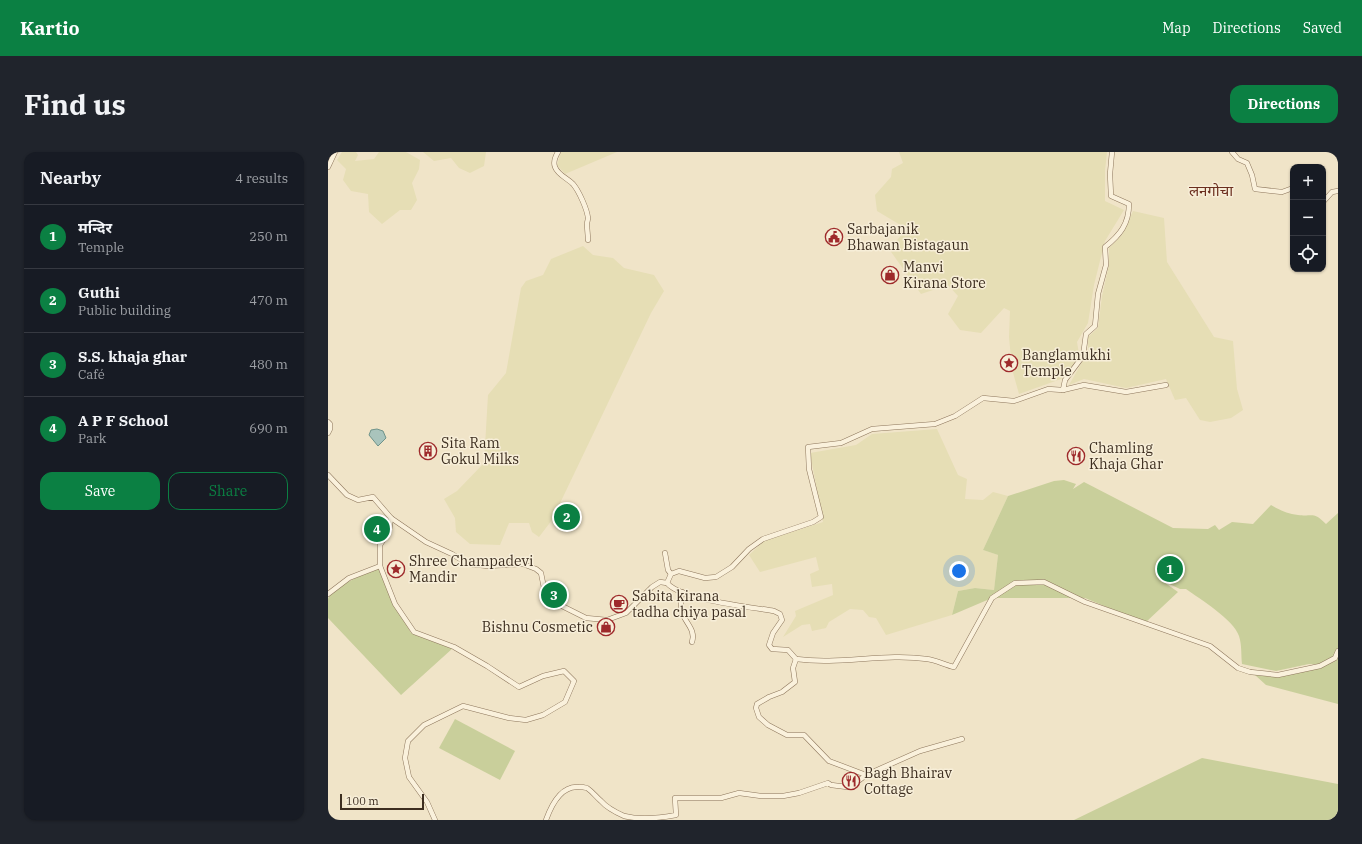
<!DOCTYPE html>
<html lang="en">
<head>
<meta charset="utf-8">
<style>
  :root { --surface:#171b24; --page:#20242c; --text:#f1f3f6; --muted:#9ea1a6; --line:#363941; --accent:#0b8043 }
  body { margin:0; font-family:"IBM Plex Serif","Noto Sans Devanagari",serif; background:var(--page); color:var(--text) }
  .controls { position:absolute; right:12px; top:12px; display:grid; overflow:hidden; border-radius:8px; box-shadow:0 1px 3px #0004 }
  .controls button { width:36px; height:36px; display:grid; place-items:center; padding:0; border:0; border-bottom:1px solid var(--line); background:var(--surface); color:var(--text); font:20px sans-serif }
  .scale { position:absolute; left:12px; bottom:10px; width:84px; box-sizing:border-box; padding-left:4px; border:2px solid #3d2e20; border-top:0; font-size:11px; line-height:14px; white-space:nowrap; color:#3d2e20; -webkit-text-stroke:3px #f7eed8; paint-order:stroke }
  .you { position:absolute; left:631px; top:419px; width:14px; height:14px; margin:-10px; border:3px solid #fff; border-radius:50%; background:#1a73e8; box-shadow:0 0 0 6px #1a73e833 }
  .badge { display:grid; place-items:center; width:26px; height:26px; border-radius:50%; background:var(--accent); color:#fff; font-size:13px; font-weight:700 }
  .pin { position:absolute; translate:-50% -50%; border:2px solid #fff; box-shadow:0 1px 4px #0006 }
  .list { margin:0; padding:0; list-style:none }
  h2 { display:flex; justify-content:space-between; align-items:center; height:52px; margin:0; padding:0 16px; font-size:17px }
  h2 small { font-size:13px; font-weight:400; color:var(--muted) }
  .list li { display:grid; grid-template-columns:26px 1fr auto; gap:12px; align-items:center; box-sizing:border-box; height:64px; padding:0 16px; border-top:1px solid var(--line) }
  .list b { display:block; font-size:15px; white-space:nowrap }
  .list p { margin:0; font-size:13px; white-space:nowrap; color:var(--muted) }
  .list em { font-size:13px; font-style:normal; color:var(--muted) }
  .actions { display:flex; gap:8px; padding:12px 16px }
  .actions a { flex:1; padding:9px 0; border:1px solid var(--accent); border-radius:12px; text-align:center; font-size:14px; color:var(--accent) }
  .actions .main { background:var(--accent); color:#fff }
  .icon { flex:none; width:22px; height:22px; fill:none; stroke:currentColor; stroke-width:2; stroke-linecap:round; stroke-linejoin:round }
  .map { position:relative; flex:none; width:1010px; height:668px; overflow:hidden; border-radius:12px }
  header { display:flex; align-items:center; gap:24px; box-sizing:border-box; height:56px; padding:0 20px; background:var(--accent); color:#fff }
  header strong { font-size:19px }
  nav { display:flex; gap:22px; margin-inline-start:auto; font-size:14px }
  .intro { display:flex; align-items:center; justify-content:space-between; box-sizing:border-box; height:96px; padding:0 24px }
  h1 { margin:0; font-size:28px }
  .button { padding:10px 18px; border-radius:12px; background:var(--accent); color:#fff; font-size:14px; font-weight:700 }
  main { display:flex; gap:24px; padding:0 24px }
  aside { flex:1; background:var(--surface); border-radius:12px; box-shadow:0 1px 3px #0004 }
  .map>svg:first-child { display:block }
  .farmland { fill:#e6deb5 }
  .green { fill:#c9cf9b }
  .water { fill:#a9c4bc; stroke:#6f938a }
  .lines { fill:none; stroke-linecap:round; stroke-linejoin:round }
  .street-casing { stroke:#8d765c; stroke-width:5.5 }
  .street { stroke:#faf1dc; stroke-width:4.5 }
  .labels { text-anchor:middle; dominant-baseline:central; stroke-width:3; stroke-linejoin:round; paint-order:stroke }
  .poi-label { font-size:14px; fill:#3d2e20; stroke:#f7eed8; text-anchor:start }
  .neighbourhood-label { font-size:15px; fill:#6b2e1e; stroke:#f7eed8 }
</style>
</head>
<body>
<header>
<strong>Kartio</strong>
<nav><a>Map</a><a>Directions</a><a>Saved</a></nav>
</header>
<div class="intro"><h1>Find us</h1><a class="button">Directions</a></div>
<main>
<aside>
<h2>Nearby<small>4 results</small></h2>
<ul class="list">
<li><span class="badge">1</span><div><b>मन्दिर</b><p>Temple</p></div><em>250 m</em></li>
<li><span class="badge">2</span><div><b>Guthi</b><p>Public building</p></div><em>470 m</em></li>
<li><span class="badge">3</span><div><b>S.S. khaja ghar</b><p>Café</p></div><em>480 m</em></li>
<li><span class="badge">4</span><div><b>A P F School</b><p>Park</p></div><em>690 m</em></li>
</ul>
<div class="actions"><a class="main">Save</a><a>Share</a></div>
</aside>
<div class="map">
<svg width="1010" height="668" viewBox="0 0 1010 668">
  <rect width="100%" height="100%" fill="#f0e4c8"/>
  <g class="farmland">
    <path d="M14,0h14l2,3 -3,6 19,-2 5,-7h27l14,8 -1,9 -7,14 5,17 -6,10h-11l-18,14 -13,-12 -1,-18 -17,-3 -8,-11 3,-11 -9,-9z"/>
    <path d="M95,0h63l-2,14 -14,7 -11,-5 -8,-10 -17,3z"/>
    <path d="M233,0h56l-52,22 -8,-9z"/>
    <path d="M571,0h208l-2,19v30l19,9 -19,31 -11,44 -6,38 -11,19 3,18 -19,19 -42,15 -7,-25 -3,-32 1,-26 -6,-3 -23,25 -21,-3 -12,-16 10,-18 -10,-11 -27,9 -32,-45 18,-20 -30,-18 -2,-16 16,-18 1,-8 11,-6z"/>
    <path d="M805,59l31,7 3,44 47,75 19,4 4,48 6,21 -12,8 -21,4 -10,-2 -14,-22 -11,2 -9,-21 -40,9 -42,-9 -15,6 19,-33v-15l10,-9 4,-32 7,-31v-17l13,-13z"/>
    <path d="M255,94l10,9 20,3 11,10 30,7 10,16 -13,22 -99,207 -13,17 -7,-5 -3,-9h-20l-9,22 -30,-1 -14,-12 -1,-14 -11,-19 13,-8 27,-28 4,-68 18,-22 15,-85 5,-7 17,-6 8,-16z"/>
    <path d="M609,277l21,46 9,4 -2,20 18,1 10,-8 15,4 -25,54 15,5 -4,35 -19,-2 -17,3 -6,24 -66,20 -10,-17 -7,-1 -6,-7 -13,-1 -21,13 -3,6 -14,3 -2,-7 -8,1 -19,12 13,-21 -1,-5 38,-16 -1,-11 -20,3 -2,-13 9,-4 -3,-13 -56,15 -11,-17 15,-14 59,-19 -13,-69 46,-8 16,-11z"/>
  </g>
  <g class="green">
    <path d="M736,328l12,4 -3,5 11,-7 89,46 35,1 7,-4 4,5 13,-8 21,2 18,-19c9,5 16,9 27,10 15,2 15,-4 28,9l12,-11v191l-72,-19 -11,-10 22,2 45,-12 -13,-1 -33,7 -34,-7c-1,-8 0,-19 -3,-28 -5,-16 -39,-37 -53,-47h-6l-19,-9 17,12 -33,31 -60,-25h-93l-40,17 6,-24 17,-3 19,2 4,-35 -15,-5 25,-54 46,-15z"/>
    <path d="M52,414l15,38 16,29 42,15 -52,47 -73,-77c0,-6 0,-14 0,-19 3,-11 42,-28 52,-33z"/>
    <path d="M127,567l60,32 -15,29 -61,-32z"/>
    <path d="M874,606l136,26v36h-264z"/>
  </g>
  <path class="water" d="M49,277l6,2 3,7 -8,8 -9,-11 2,-5z"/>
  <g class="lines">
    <defs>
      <g id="street">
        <path d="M230,0c-3,5 -5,10 -3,15 3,8 12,11 18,17 6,7 14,25 15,34 0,2 -1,4 -1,6 0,5 1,11 1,16"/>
        <path d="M904,0l6,7 9,4 5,12 3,14 27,3 11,-4"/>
        <path d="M0,15l7,-15"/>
        <path d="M995,50l9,-10 6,-1"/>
        <path d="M735,238l21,-5 42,7 40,-7"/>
        <path d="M0,270l2,2v5l-2,4"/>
        <path d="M0,323l19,20 11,5 15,-3 18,21 35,24 26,12 16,10 20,2 35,-2 13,5 5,4 4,20 13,11 28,14 21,2 19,-7 26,-26 8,-5 7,1c14,17 84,24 107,28l6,3 2,6 -9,13 -4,12 3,4 16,1 8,9c44,6 88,-6 131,0 9,1 18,6 27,8l38,-69 23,-15 29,-1 41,20 125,44 28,22 12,4 28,3 42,-9 15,-8 3,-7"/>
        <path d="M63,366l-2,13 -9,14v21l15,38 19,28 40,15 33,19 32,21 24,-11 21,-5 10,10 -9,21 -22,13 -17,5 -17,-2 -46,-12 -39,19 -16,16 -3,17 4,19 18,25 8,18"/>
        <path d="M337,401l3,17 3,4"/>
        <path d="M339,431l4,-9 8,-3 26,7 11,-1 16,-10 17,-18 14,-10 50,-17 8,-5 -12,-48 -1,-22 33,-4 31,-14 63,-5 20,-8 28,-18 31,3 34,-12 15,1 2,-10 18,-24 3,-22 9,-8 3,-32 8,-29 -1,-18c15,-12 24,-23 24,-43l-18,-8 -1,-22 2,-22"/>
        <path d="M354,440c-1,6 -2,14 0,20 3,11 14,17 10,30"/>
        <path d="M0,442l21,-16 31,-12"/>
        <path d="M468,507l-3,9 2,14 -13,10 -13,5 -12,7 -1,4 3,9 9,8 19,10h17l25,26 37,14"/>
        <path d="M218,668c5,-14 15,-34 32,-33 4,0 6,0 9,1 6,4 9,9 14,13 6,7 14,11 23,15 16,4 36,2 52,-1l-1,-17h46l18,-5 22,3h22l16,-3 29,-10 3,2 16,2 6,-2 13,-10 54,-24 42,-12"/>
      </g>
    </defs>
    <use href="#street" class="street-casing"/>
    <use href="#street" class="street"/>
  </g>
  <defs>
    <symbol id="civic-ring" viewBox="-11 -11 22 22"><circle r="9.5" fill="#f7eed8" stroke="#9e2a2b" stroke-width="1.5"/><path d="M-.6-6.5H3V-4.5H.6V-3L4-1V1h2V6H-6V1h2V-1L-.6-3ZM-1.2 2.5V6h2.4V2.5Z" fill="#9e2a2b"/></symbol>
    <symbol id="shop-ring" viewBox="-11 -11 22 22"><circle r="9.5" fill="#f7eed8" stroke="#9e2a2b" stroke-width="1.5"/><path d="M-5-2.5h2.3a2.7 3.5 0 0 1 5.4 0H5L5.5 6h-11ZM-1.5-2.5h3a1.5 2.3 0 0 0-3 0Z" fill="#9e2a2b"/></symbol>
    <symbol id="sight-ring" viewBox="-11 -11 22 22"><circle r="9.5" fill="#f7eed8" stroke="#9e2a2b" stroke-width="1.5"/><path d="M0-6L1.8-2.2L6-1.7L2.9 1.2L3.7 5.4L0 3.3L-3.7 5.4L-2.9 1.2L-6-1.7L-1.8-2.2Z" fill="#9e2a2b"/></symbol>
    <symbol id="building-ring" viewBox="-11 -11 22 22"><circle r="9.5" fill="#f7eed8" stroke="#9e2a2b" stroke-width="1.5"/><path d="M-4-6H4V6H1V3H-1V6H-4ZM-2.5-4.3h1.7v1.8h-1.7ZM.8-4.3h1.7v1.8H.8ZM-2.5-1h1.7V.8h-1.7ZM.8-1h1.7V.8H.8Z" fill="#9e2a2b"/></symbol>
    <symbol id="restaurant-ring" viewBox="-11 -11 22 22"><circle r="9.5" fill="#f7eed8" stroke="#9e2a2b" stroke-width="1.5"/><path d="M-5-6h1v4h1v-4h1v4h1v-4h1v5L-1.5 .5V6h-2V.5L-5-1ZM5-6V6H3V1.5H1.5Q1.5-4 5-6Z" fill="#9e2a2b"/></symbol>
    <symbol id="cafe-ring" viewBox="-11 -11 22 22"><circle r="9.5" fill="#f7eed8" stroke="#9e2a2b" stroke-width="1.5"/><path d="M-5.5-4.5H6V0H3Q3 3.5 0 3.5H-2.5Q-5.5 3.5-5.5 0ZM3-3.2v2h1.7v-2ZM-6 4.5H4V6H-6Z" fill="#9e2a2b"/></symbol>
  </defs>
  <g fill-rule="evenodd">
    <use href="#civic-ring" x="496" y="75" width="20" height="20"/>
    <use href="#shop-ring" x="552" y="113" width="20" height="20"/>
    <use href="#sight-ring" x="671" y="201" width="20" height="20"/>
    <use href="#building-ring" x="90" y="289" width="20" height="20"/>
    <use href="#restaurant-ring" x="738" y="294" width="20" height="20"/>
    <use href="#sight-ring" x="58" y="407" width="20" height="20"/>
    <use href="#cafe-ring" x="281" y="442" width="20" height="20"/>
    <use href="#shop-ring" x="268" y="465" width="20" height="20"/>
    <use href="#restaurant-ring" x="513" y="619" width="20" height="20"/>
  </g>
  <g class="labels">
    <g class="poi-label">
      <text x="519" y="77">Sarbajanik<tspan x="519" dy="16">Bhawan Bistagaun</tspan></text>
      <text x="575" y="115">Manvi<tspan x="575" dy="16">Kirana Store</tspan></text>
      <text x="694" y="203">Banglamukhi<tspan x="694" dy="16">Temple</tspan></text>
      <text x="113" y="291">Sita Ram<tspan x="113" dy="16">Gokul Milks</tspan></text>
      <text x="761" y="296">Chamling<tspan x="761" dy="16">Khaja Ghar</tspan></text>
      <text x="81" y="409">Shree Champadevi<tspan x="81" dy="16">Mandir</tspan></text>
      <text x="304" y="444">Sabita kirana<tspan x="304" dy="16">tadha chiya pasal</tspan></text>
      <text x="265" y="475" text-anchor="end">Bishnu Cosmetic</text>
      <text x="536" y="621">Bagh Bhairav<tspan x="536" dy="16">Cottage</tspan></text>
    </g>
    <g class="neighbourhood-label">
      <text x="883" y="38">लनगोचा</text>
    </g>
  </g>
</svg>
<div class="controls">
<button>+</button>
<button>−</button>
<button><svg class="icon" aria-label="locate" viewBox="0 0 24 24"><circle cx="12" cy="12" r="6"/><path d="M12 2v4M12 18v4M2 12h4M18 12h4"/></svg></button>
</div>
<div class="scale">100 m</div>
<div class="you"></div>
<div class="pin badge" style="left:842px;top:417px">1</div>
<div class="pin badge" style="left:239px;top:365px">2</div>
<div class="pin badge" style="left:226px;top:443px">3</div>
<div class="pin badge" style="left:49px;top:377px">4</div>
</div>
</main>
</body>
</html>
